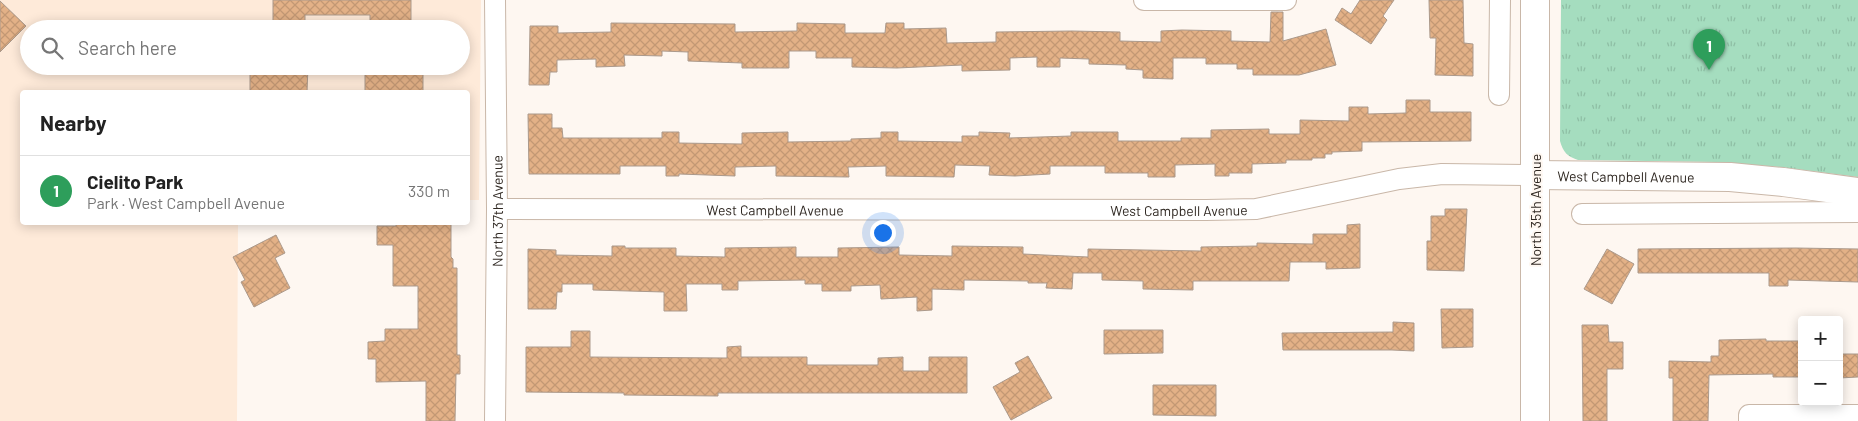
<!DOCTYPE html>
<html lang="en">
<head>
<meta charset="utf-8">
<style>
  :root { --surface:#fff; --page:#f2f2f2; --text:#222; --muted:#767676; --line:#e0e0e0; --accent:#9f7825 }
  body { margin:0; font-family:Barlow,sans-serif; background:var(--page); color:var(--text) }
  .controls { position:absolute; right:15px; bottom:15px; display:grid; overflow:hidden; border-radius:5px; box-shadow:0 2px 12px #0003 }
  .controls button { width:45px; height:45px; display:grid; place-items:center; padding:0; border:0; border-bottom:1px solid var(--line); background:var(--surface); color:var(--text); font:25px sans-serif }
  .you { position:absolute; left:882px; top:232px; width:18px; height:18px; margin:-12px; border:4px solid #fff; border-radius:50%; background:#1a73e8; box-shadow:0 0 0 8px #1a73e833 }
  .badge { display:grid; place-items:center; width:32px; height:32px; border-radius:50%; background:var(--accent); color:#fff; font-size:16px; font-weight:700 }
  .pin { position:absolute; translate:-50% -41px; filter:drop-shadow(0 1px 2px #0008) }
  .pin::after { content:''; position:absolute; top:26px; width:18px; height:15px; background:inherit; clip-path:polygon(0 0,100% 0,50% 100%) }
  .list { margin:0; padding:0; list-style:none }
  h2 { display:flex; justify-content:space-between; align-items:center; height:65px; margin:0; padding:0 20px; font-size:21px }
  h2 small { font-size:16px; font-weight:400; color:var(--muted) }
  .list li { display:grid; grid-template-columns:32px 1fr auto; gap:15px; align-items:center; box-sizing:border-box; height:70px; padding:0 20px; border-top:1px solid var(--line) }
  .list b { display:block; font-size:19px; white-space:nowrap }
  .list p { margin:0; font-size:16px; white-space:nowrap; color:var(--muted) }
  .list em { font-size:16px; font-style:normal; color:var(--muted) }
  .icon { flex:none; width:28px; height:28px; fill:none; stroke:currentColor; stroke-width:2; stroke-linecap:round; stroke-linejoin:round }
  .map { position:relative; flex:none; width:1858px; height:421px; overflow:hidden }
  .search { position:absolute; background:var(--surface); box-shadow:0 2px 12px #0003; left:20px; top:20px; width:450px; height:55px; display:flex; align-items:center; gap:12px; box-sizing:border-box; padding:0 18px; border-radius:28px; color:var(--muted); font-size:19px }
  .panel { position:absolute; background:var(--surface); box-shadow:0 2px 12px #0003; left:20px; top:90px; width:450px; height:135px; border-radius:5px }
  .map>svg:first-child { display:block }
  .built { fill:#feead9; fill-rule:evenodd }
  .park { fill:url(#park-tufts) }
  .building { fill:url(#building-cross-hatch); stroke:#ab998b }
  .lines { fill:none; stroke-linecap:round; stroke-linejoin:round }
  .street-casing { stroke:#c9b7a8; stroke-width:22 }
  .secondary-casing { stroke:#c9b7a8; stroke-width:30 }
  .street { stroke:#fff; stroke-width:20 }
  .secondary { stroke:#fff; stroke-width:28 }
  .labels { text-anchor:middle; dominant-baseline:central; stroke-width:4; stroke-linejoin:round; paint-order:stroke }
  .street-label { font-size:14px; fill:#302923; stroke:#fef7f1 }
</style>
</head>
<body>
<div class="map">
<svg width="1858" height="421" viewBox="0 0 1858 421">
  <defs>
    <pattern id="park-tufts" width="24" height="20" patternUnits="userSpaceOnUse" patternTransform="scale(1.25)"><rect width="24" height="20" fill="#a5ddbf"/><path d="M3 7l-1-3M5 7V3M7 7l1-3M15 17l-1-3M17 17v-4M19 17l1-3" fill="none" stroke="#8ebea4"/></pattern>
    <pattern id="building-cross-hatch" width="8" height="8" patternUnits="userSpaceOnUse" patternTransform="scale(1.25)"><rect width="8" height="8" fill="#e3b187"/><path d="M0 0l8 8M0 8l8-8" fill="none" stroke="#c39874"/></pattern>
  </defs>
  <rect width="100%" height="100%" fill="#fef7f1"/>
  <path class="built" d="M0,0h481l-2,200h-11v-108h-446v130l216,1 -1,198h-237zM29,29h432v37h-432z"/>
  <path class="park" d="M1561,0h297v177l-78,-10 -65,-5 -137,-2c-11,-4 -15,-8 -18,-19z"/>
  <g class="building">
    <path d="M273,0h138v29h-41v-14h-65v14h-32z"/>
    <path d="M1360,0h34l-11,16 4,4 -16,24 -36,-24 7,-12 9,6z"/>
    <path d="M1429,0h34l1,43 9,1v32l-38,-1 1,-37h-6z"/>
    <path d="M0,1l26,25 -26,26z"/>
    <path d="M1271,12h12v29l43,-12 10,36 -37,10h-46v-6h-16v-5h-31v-6h-33v21l-30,-1v-8l-17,-1v-4l-37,-1v-5l-29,-1v9h-23v-10l-27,1v12l-48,1v-6l-65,3 -45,-1v-9h-36v-7h-27v17h-47v-5l-54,-2v-9l-26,-1v5l-38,-1 1,11 -29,1v-8l-39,1v12h-7l-1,13h-20l1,-59h28v7l53,-1v-9l124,1v8l62,-1v-8l48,1v9h40l1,-10h18v6l42,-1 1,15 49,-1v-10l76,-1 48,1v9l41,1v-11l21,-1 49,1v10l39,1z"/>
    <path d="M250,66h58l-1,26h-57z"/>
    <rect x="365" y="66" width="58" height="26"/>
    <path d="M1406,100h24v12h41v29l-109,1v9l-30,1v2h-7v4h-13v2h-26v3l-34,1v9h-23v3h-14v-12l-40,1v12h-27v-4h-43v-7h-55v8l-35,2 -26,-1 1,-9 -35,-1 -1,12 -68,-1v-10l-38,1 1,10 -73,-1v-10l-41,1v9l-56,-2v2h-13v-10h-46v8h-91l-1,-60h24v14h10l1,10h99v-6h17v11l63,1v-11l46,-1v10l63,-1v-2l30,-1v-6h17v9l64,1v-6h17v-4l31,1 -1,5 62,-2v-4h47v9h63v-3h30v-8l58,-1v5h31v-14l49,1v-14h19v7l38,-1z"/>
    <path d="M1445,209h22l-3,62 -37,-1v-29h4v-25h14z"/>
    <path d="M396,222h55v35l2,2v9h4v87h3v19h-4l-1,47h-29v-40l-50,1v-23h-8v-17l17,-1v-12h33v-43h-25v-41h-16v-19h19z"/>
    <path d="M1360,224v44l-34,1v-7h-36l-1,19h-96v9l-50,-1v-8l-41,-1v-7h-29l-1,16 -26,-1 1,-5h-19v-2l-64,-1v10l-32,-1v21l-15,1v-14l-36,2 -1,-14 -29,1v5h-29v-7h-17v-4l-67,1v9h-16v-6h-36l1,27h-23v-19l-71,-2v-6h-31v8h-5l-1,17h-28v-60l28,1v5l56,1v-10h13v2h51v8l49,1v-9l71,-1v10h42v-9l61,-1v8l53,1v-10l71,1v7l65,3v-8l113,2v-4l56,-1v-3l56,1v-10h34v-9z"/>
    <path d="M276,235l9,18 -10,5 15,30 -36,19 -13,-25 4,-2 -12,-23z"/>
    <path d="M1796,248l62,1v33l-70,-2v6h-19v-13h-131v-24z"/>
    <path d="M1607,249l27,15 -22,40 -28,-15z"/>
    <path d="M1441,309h32v38l-31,1z"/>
    <path d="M1393,322l21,1v28l-22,-1h-109l-1,-17 111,-1z"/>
    <path d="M1582,325h26l1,17h14v27h-16v52h-24z"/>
    <path d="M1104,330h59v23l-59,1z"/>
    <path d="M571,331h19v26l137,1v-11l14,-1v11h66v8h71v-7l25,-1v14h26v-14h38v36h-249v3l-94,-1v-2l-98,-1v-45h45z"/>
    <path d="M1766,339v2h36v36h-29v-3l-64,1 -1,46h-35v-43h-4v-17l42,1v-6h8v-16z"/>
    <path d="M1839,354h19v23l-19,1z"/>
    <path d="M1028,356l24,42 -41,22 -18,-33 27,-15 -5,-9z"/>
    <path d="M1153,385h63v31l-63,-1z"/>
  </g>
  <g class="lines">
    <defs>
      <g id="street">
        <path d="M1144,0h142"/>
        <path d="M1499,95l1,-95"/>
        <path id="s1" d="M497,209l709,1 50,-1 143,-30 43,-5 92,1"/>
        <path d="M1582,214l276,-2"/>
        <path id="s2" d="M495,421l2,-212 -2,-209"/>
        <path d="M1749,421v-6h109"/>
      </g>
      <g id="secondary">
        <path id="s3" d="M1534,175l196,2 53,5 75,10"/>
        <path d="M1535,421v-421"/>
      </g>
    </defs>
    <use href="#street" class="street-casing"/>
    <use href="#secondary" class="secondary-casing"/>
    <use href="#street" class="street"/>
    <use href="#secondary" class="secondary"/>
  </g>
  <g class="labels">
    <g class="street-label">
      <text stroke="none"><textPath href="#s3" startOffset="92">West Campbell Avenue</textPath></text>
      <text stroke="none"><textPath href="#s1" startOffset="278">West Campbell Avenue</textPath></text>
      <text stroke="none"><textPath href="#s1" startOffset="682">West Campbell Avenue</textPath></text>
      <text transform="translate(1535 210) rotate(-90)">North 35th Avenue</text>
      <text stroke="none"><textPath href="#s2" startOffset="210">North 37th Avenue</textPath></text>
    </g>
  </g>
</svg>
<div class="controls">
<button>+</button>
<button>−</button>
</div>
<div class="you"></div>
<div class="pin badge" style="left:1709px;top:70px;background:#2e9e5b">1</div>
<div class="search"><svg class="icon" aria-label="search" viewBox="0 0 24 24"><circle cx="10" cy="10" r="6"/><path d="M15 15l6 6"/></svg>Search here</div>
<section class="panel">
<h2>Nearby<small></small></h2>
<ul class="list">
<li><span class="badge" style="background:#2e9e5b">1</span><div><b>Cielito Park</b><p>Park · West Campbell Avenue</p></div><em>330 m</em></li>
</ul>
</section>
</div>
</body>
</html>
